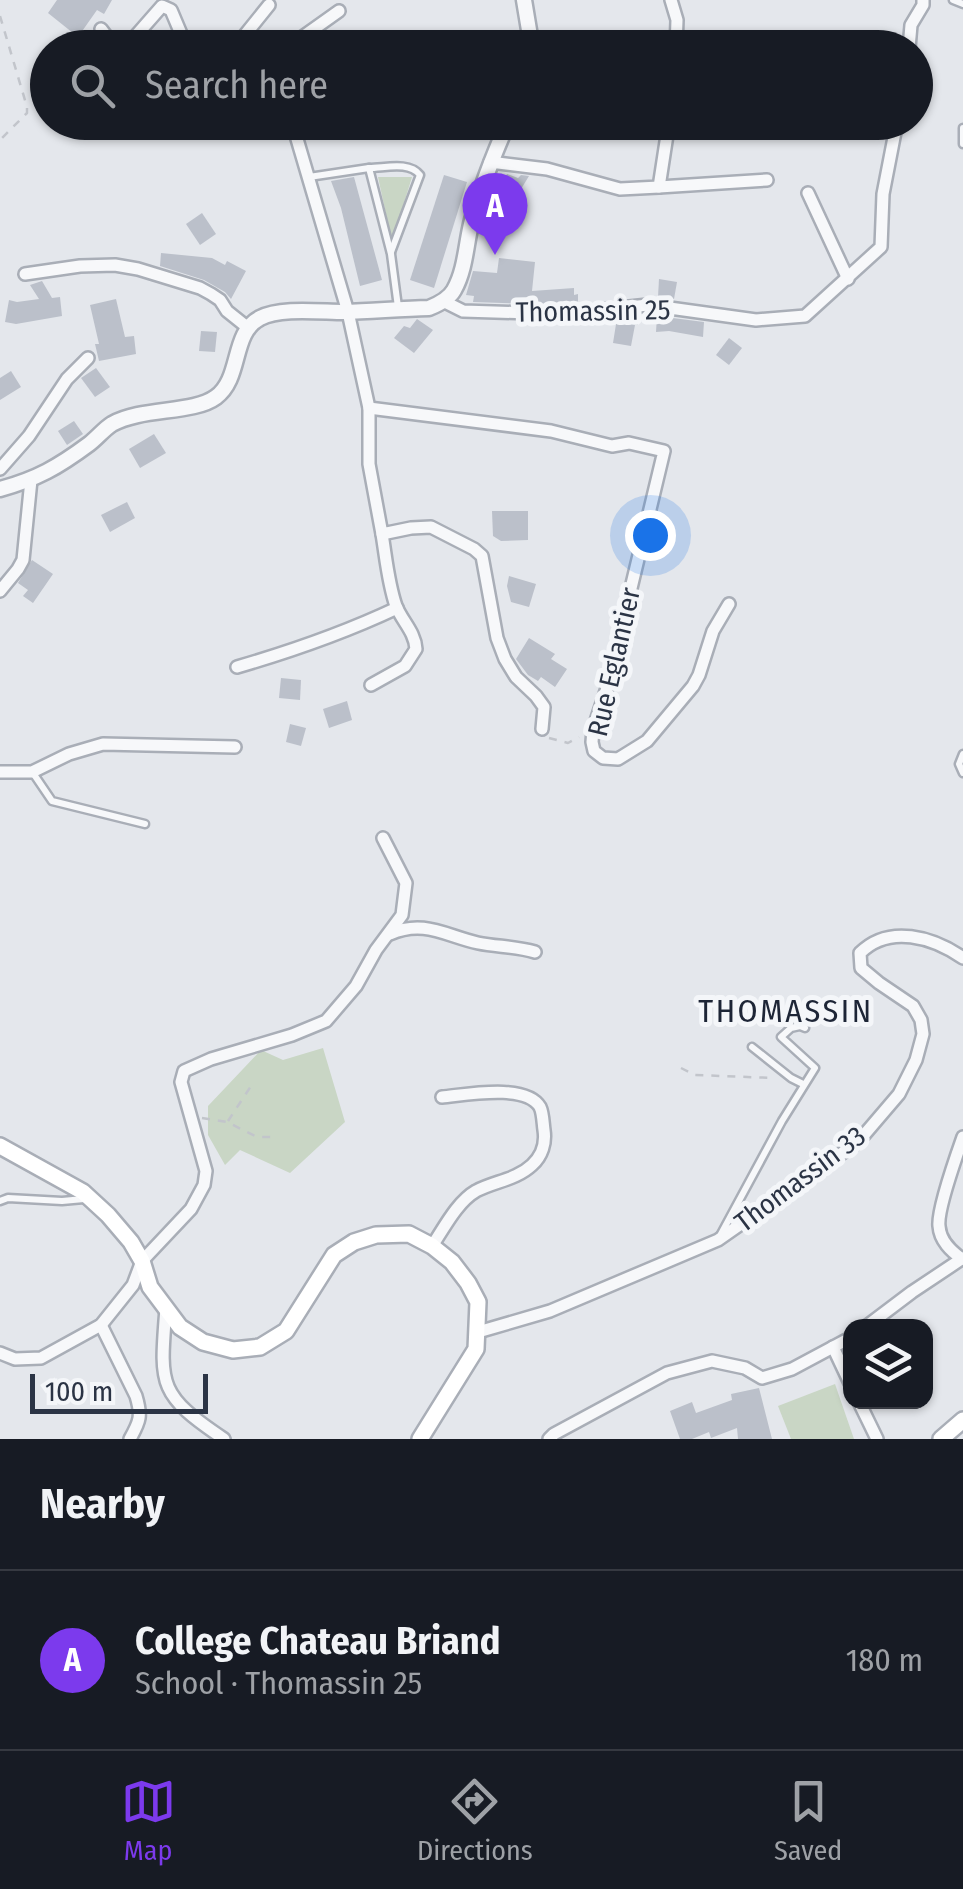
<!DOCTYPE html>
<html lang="en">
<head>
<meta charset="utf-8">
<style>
  :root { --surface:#171b24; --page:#20242c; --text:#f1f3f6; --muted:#9ea1a6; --line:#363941; --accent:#7c3aed }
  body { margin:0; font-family:"Fira Sans Condensed",sans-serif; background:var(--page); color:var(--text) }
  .controls { position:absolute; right:30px; bottom:30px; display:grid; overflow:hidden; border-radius:20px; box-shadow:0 2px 8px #0004 }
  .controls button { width:90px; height:90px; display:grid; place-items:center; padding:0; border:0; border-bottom:2px solid var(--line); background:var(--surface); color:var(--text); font:50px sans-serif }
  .scale { position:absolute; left:30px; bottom:25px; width:178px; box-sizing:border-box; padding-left:10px; border:5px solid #2b3445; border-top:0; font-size:28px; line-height:35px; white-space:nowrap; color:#2b3445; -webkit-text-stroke:8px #f4f6f9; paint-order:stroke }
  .you { position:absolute; left:650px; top:535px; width:35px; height:35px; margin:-25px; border:8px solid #fff; border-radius:50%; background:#1a73e8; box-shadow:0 0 0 15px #1a73e833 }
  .badge { display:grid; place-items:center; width:65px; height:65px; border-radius:50%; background:var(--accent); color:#fff; font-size:32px; font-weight:700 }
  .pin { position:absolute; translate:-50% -82px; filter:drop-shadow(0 2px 5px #0008) }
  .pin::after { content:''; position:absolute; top:52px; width:35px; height:30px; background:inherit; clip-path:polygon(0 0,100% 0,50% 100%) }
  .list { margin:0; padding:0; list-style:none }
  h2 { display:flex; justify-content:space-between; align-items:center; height:130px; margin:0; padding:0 40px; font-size:42px }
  h2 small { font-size:32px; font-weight:400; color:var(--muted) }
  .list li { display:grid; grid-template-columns:65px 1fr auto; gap:30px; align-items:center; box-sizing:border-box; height:180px; padding:0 40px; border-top:2px solid var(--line) }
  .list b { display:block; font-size:38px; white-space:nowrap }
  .list p { margin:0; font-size:32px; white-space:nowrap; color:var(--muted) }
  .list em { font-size:32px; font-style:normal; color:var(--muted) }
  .icon { flex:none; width:55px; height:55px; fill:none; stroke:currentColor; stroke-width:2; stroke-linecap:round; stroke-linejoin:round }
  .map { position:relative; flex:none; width:963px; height:1439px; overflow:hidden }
  .search { position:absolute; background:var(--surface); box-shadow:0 2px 8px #0004; left:30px; right:30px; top:30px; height:110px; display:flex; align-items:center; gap:25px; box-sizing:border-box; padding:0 35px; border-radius:55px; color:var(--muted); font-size:38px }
  .sheet { height:310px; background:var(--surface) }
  nav { display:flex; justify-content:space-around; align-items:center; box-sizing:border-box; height:140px; border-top:2px solid var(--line); background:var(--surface); font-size:28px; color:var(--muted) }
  nav a { display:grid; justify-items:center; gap:5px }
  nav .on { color:var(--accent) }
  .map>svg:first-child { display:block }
  .green { fill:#c9d6c5 }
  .building { fill:#bbc0ca }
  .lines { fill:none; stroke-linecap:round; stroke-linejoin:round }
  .service-casing { stroke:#a9aeb7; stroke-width:11 }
  .minor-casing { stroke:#a9aeb7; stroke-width:16 }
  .tertiary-casing { stroke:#a9aeb7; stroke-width:19 }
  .secondary-casing { stroke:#a9aeb7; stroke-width:20 }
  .path { stroke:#c2c5cb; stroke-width:2.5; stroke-dasharray:8 8; stroke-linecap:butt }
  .service { stroke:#f7f8fa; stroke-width:6 }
  .minor { stroke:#f7f8fa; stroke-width:11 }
  .tertiary { stroke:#f7f8fa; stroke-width:14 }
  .secondary { stroke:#fff; stroke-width:15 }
  .labels { text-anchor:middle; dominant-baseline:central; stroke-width:10; stroke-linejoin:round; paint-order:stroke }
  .street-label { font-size:28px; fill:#2b3445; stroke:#f4f6f9 }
  .quarter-label { font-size:32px; letter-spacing:2.5px; fill:#1d2536; stroke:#f4f6f9 }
</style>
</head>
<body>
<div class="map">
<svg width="963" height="1439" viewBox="0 0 963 1439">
  <rect width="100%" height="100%" fill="#e4e7ec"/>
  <g class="green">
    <path d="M378,177h34l-20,65z"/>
    <path d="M323,1048l22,74 -55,51 -50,-23 -15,15 -17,-30v-29l53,-56 22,10z"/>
    <path d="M835,1384l19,55h-63l-13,-33z"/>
  </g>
  <g class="building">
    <path d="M57,0h55l-8,14 -7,-4 -19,27 -30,-24z"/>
    <path d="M484,34l22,4 -2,10h-23z"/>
    <path d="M507,174l11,4 3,-3 8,1 -17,28 -17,-10z"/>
    <path d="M444,175l23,7 -33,106 -24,-8z"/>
    <path d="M354,177l28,103 -22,6 -19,-78 -10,-27z"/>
    <path d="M202,213l14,21 -16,11 -14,-21z"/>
    <path d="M161,253l51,5 13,7 2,-4 19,10 -15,28 -6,-7 -21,-12 -44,-14z"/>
    <path d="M499,258l36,4 -3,29 42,-3v7l4,-1v9l-15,2 -90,-3 1,-6 -8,-1 7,-24 24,2z"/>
    <path d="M659,279l18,3 -3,17 -16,-2z"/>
    <path d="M42,281l10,17 8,-1 2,19 -46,8 -11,-2 4,-22 8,2 22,-3 -9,-14z"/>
    <path d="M116,299l9,38 9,-1 2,18 -37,7 -4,-17h4l-9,-39z"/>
    <path d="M635,316h4l-1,9h-3l-4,21 -18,-3 4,-25z"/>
    <path d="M657,316l47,6 -1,15 -34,-6 -13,1z"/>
    <path d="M417,319l16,11 -19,23 -20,-15 10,-12 6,2z"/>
    <path d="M201,331l16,1 -2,20 -16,-1z"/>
    <path d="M729,338l13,10 -13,17 -13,-10z"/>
    <path d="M96,368l14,19 -15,10 -14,-19z"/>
    <path d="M11,371l10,16 -21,13v-22z"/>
    <path d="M74,421l9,13 -16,11 -9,-14z"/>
    <path d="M154,434l12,19 -26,15 -11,-19z"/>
    <path d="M127,502l8,16 -25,14 -9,-17z"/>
    <path d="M492,511h36v29l-27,1 -8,-5z"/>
    <path d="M32,560l21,14 -20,29 -10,-7 5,-6 -10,-7z"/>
    <path d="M509,576l27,8 -7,23 -18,-5 -4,-16z"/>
    <path d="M529,638l26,16 -4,5 16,10 -12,18 -14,-10 -3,4 -10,-6 -12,-16z"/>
    <path d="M281,678l20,2 -1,20 -21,-2z"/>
    <path d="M347,701l5,19 -23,8 -6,-19z"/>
    <path d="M290,724l16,4 -5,18 -15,-4z"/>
    <path d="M759,1388l13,51h-34l-1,-11 -26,10 -2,-6 -17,7h-12l-10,-28 22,-9 4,11 36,-13 -1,-6z"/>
  </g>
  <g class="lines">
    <defs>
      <g id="service">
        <path d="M953,0l10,4"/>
        <path d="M963,128v16"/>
        <path d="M369,168c16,0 40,-7 51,7l-29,77"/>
        <path d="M309,177l60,-9 22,86 7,53"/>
        <path d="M963,754l-4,10 4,9"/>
        <path d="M33,773l19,28 93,23"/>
        <path d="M752,1047l39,31 12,6"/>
        <path d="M0,1201l8,-3 54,3 22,-2"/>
        <path d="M721,1234l61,-113 33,-53 -34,-31 10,-9 9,-2 5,2"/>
      </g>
      <g id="minor">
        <path d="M671,0l6,20 -1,28"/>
        <path d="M101,29c8,10 12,18 25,18l36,-41 9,4 16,38"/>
        <path d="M232,48l8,-7 29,-36"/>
        <path d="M287,48l52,-37"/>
        <path d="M909,48l2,-23 12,-20v-5"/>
        <path d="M292,122l56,190 21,96 182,23 61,15 17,-3 35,8 -57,237 -14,42 -1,12 2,9 9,7 15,1 29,-18 46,-55 6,-11 14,-44 16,-27"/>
        <path d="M490,162l57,7 73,20 39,-2 10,-65"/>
        <path d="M659,187l108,-7"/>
        <path d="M808,193l40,86"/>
        <path d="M25,274l55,-8 35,-1 23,4 62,19 11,6 9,6 7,11 20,16"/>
        <path d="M443,301l20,10 100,3 85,-9 108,15 49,-4 76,-69 2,-53 14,-72"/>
        <path d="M369,408v56l13,70 29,-6 20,-1 43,22 8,7 15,82 8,21 11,18 20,19 8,11 -2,22"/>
        <path d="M0,469l29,-33 38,-57 21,-21"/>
        <path d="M0,591l18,-22 5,-9 8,-80"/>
        <path d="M237,667c55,-16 107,-34 160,-59"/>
        <path d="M371,685l34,-19 11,-17c-1,-17 -14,-28 -20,-43 -8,-23 -10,-48 -14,-72"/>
        <path d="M0,772h32l37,-18 34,-10 132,3"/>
        <path d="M390,934c34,-15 56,2 88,9 19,4 37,3 57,9"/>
        <path d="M432,1246c12,-18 25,-44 44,-55 19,-10 40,-11 56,-26 10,-9 14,-22 12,-35 -1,-7 -1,-17 -4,-23 -14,-24 -75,-12 -98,-10"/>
        <path d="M962,1259c-11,-8 -22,-18 -23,-33 -2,-16 18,-72 24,-89"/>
        <path d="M166,1308c-6,77 -9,86 58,131"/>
        <path d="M101,1325l35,71c6,20 4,25 -6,43"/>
        <path d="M867,1326l45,-34 51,-34"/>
        <path d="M478,1332l72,-21 168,-71 140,-98 41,-48 17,-34 7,-26 -2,-14 -8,-14 -34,-23 -18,-15 -1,-15c29,-29 73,-16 103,5"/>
        <path d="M833,1347l17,36"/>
        <path d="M0,1353l15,6 26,-1 60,-33 32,-40 9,-24 49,-52 13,-24 2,-14 -25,-89 3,-11 27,-12 81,-24 34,-14 30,-35 20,-36 26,-35 4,-32 -23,-45"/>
        <path d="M859,1402l18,37"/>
        <path d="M549,1439l5,-5 113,-61 45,-12 33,7 17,10 30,-9 58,-31"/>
      </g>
      <g id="tertiary">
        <path d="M524,0l8,48"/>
        <path d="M0,489c37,-10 58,-22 89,-45 8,-6 15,-15 23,-20 30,-17 81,-10 104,-27 26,-19 15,-64 44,-79 20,-11 61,-6 84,-6 28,-1 56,-3 85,-4 10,-4 20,-9 25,-18 12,-21 12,-48 18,-70 9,-34 22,-66 36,-98"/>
      </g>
      <g id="secondary">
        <path d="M0,1146l83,46 25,23 23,27 11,19 8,26 30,40 23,15 30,8 27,-3 26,-16 48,-76 20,-13 22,-7 33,-1 23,12 20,16 16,21 10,19 -2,47 -56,90"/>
        <path d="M941,1439l22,-19"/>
      </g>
    </defs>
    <use href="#service" class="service-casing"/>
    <use href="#minor" class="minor-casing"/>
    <use href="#tertiary" class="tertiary-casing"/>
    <use href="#secondary" class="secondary-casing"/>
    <g class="path">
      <path d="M0,16l27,91v6l-27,27"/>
      <path d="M549,738l19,5 11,-6"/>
      <path d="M681,1068l14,7 79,3"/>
      <path d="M202,1118l25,4 30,15h17"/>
      <path d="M228,1121l23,-35"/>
    </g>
    <use href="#service" class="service"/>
    <use href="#minor" class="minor"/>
    <use href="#tertiary" class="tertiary"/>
    <use href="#secondary" class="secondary"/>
  </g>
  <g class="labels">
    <g class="street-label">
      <text transform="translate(593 311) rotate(-1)">Thomassin 25</text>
      <text transform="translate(614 662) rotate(-77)">Rue Eglantier</text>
      <text transform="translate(800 1179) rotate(-37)">Thomassin 33</text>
    </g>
    <g class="quarter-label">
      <text x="786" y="1011">THOMASSIN</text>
    </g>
  </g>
</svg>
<div class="controls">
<button><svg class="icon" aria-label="layers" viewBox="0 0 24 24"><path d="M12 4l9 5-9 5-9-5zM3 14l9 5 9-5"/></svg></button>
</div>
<div class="scale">100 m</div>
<div class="you"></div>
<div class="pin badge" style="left:495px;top:255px">A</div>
<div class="search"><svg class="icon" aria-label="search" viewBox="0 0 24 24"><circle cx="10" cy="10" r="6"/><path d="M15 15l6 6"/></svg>Search here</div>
</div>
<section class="sheet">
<h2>Nearby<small></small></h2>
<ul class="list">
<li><span class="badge">A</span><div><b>College Chateau Briand</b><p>School · Thomassin 25</p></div><em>180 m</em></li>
</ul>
</section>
<nav>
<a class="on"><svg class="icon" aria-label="map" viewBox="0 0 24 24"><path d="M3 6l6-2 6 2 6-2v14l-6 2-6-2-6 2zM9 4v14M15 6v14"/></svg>Map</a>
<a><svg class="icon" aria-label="directions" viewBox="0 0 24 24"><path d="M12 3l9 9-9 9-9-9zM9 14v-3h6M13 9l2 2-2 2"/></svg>Directions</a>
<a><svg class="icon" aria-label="saved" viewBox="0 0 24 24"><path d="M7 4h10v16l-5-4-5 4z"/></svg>Saved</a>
</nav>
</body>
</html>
